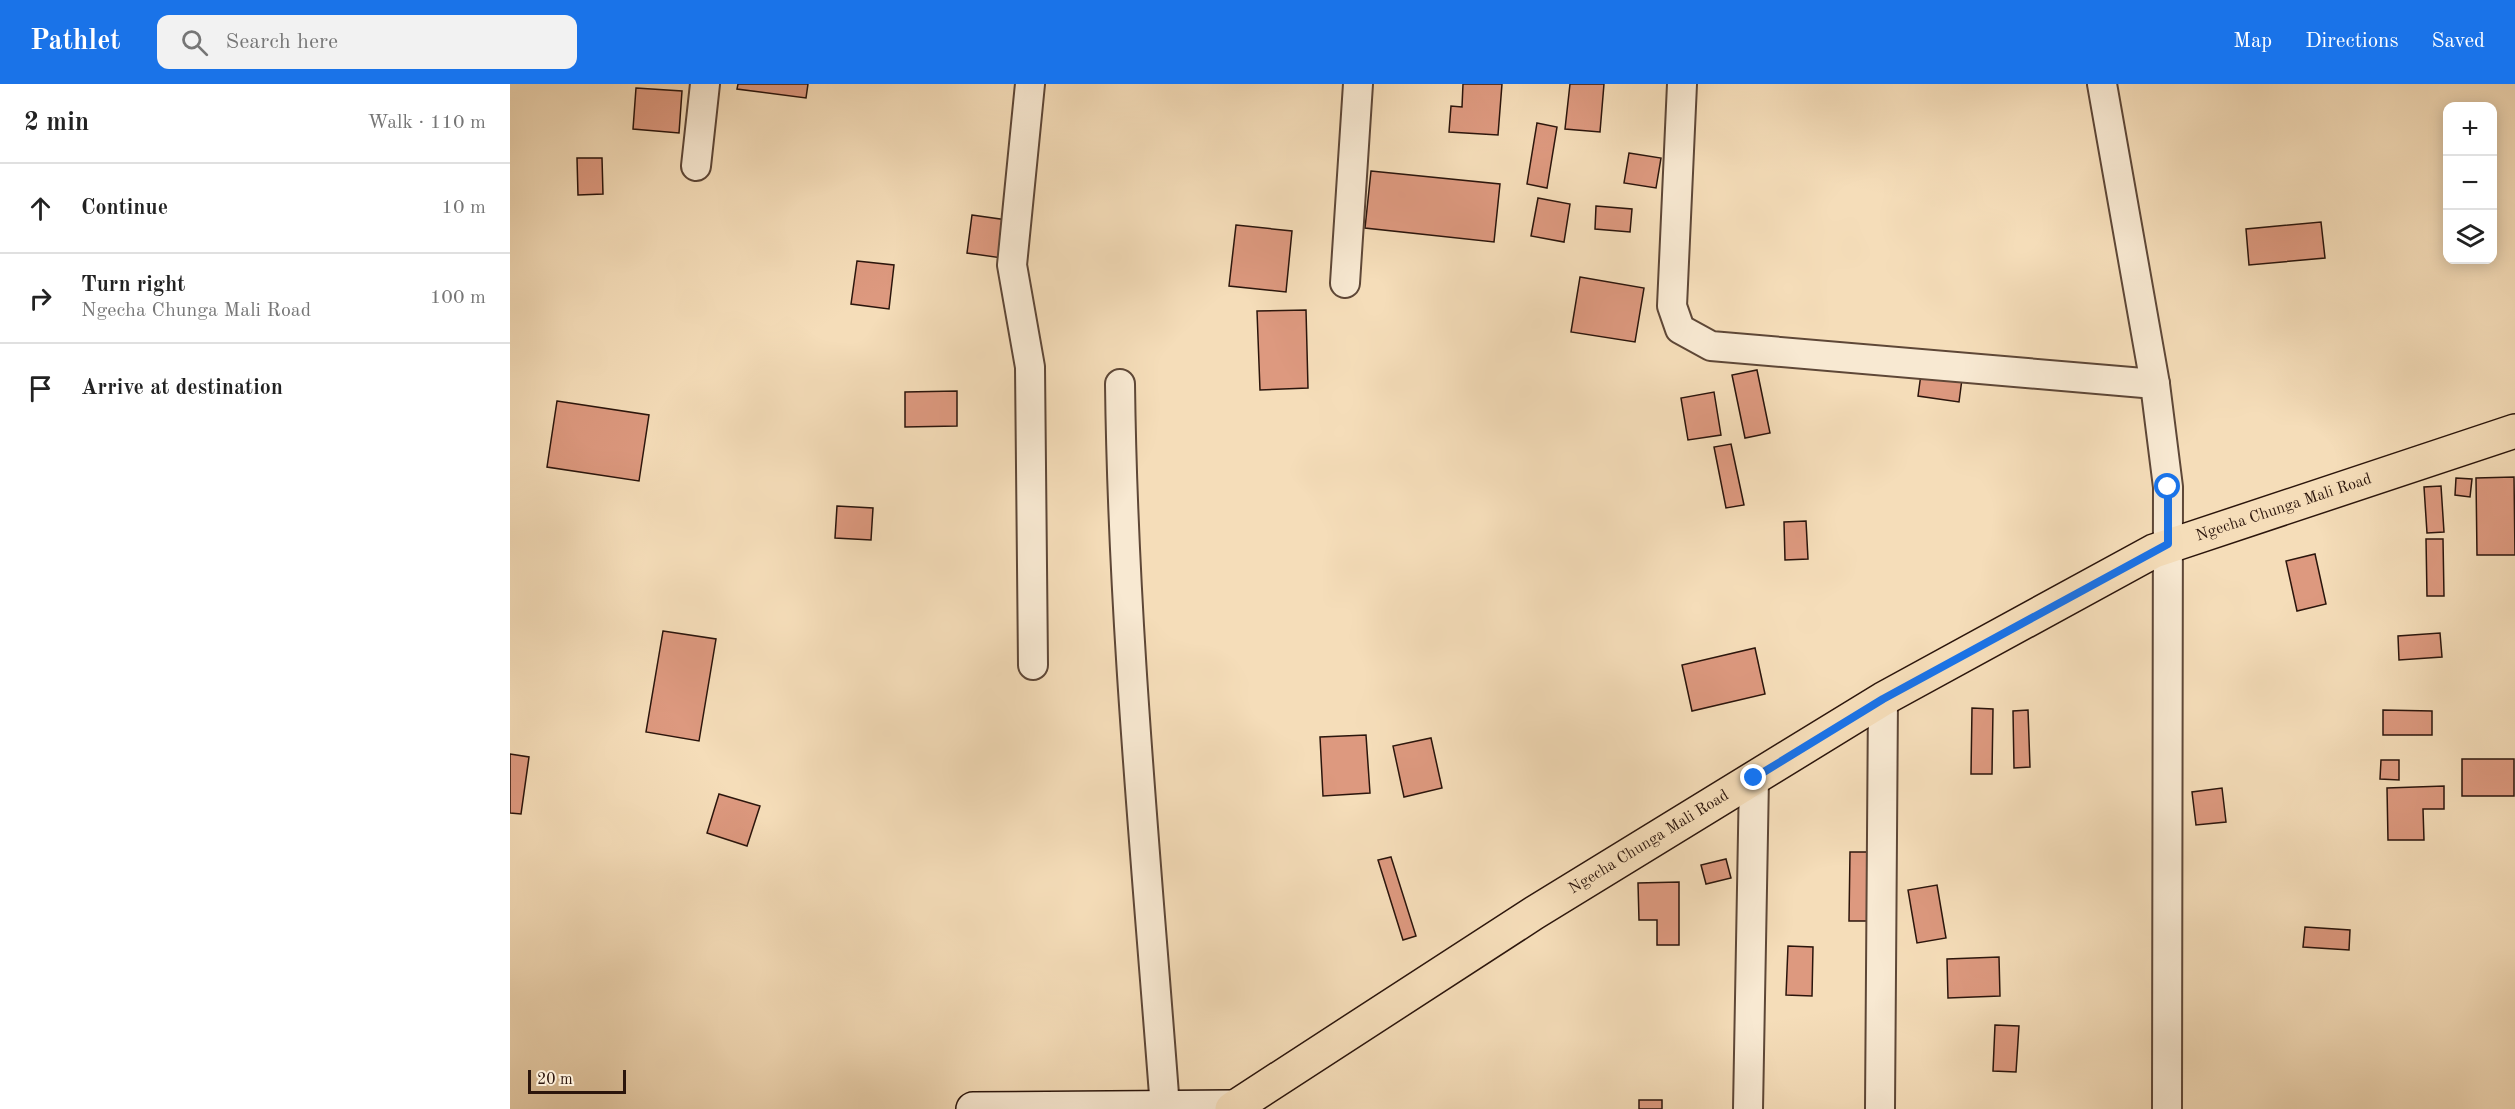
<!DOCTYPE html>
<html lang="en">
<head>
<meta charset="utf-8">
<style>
  :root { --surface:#fff; --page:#f2f2f2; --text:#222; --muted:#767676; --line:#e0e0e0; --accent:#1a73e8 }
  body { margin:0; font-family:"Old Standard TT",serif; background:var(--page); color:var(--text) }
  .controls { position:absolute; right:18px; top:18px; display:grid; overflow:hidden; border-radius:12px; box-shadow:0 3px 15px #0003 }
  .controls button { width:54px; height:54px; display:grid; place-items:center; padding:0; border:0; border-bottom:2px solid var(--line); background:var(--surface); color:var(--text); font:30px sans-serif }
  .scale { position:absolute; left:18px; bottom:15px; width:98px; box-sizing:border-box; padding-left:6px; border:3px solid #2b150c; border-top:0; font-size:16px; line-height:21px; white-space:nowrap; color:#2b150c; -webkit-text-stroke:4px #f8e9d2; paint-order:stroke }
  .stop { position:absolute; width:18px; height:18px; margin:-14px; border:4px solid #1a73e8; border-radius:50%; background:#fff }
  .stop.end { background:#1a73e8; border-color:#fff; box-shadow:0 2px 6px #0008 }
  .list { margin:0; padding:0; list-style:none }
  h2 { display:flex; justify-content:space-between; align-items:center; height:78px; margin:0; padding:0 24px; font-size:26px }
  h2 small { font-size:20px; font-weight:400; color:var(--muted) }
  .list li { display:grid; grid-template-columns:39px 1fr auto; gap:18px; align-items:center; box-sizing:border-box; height:90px; padding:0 24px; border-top:2px solid var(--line) }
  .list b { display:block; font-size:22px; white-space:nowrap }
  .list p { margin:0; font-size:20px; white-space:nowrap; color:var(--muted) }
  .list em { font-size:20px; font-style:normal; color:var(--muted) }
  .icon { flex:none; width:33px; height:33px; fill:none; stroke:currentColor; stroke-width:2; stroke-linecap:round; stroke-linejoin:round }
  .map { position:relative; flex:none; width:2005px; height:1025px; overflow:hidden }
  header { display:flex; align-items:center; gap:36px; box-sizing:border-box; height:84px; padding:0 30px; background:var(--accent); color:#fff }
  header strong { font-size:28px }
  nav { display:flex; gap:33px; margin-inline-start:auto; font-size:21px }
  .search { width:420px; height:54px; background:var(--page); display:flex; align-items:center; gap:15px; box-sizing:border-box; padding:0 21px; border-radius:12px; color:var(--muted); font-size:22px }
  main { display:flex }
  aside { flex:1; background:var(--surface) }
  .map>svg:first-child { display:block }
  .building { fill:#dd997f; stroke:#2b150c; stroke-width:1.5 }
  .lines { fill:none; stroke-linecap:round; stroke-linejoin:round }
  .street-casing { stroke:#5e4737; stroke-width:32 }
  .secondary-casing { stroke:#2b150c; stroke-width:36 }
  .primary-casing { stroke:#2b150c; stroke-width:36 }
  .street { stroke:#f8e9d2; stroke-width:28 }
  .secondary { stroke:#f8e9d2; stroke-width:33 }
  .primary { stroke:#f5ddb9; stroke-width:33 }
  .route { stroke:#1a73e8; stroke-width:8 }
  .labels { text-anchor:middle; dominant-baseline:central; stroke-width:6; stroke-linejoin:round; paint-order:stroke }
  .street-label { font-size:16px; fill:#2b150c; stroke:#f8e9d2 }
</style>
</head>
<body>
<header>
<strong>Pathlet</strong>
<div class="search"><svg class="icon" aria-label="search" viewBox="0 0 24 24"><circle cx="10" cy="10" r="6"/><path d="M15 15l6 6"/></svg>Search here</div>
<nav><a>Map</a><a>Directions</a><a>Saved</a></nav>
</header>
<main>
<aside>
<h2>2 min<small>Walk · 110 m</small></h2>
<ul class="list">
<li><svg class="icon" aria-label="ahead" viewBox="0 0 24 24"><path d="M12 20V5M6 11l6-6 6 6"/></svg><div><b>Continue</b></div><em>10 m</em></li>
<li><svg class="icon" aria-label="right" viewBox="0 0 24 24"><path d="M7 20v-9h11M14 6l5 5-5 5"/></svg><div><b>Turn right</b><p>Ngecha Chunga Mali Road</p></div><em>100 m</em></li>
<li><svg class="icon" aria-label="arrive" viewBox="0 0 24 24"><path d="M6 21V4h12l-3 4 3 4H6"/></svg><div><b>Arrive at destination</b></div></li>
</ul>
</aside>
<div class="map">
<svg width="2005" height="1025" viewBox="0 0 2005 1025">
  <rect width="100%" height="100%" fill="#f5ddb9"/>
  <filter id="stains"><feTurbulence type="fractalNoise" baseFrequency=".00333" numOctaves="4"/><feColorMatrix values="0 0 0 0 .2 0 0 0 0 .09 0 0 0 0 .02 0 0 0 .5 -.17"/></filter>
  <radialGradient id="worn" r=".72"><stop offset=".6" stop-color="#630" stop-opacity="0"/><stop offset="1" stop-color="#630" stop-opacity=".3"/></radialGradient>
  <g class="building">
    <path d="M228,0h70l-2,14 -69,-9z"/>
    <path d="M953,0h39l-4,51 -49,-3 2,-26 11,1z"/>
    <path d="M1060,0h34l-4,48 -35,-3z"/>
    <path d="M126,4l46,3 -3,42 -46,-4z"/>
    <path d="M1027,39l20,4 -10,61 -20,-4z"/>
    <path d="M1119,69l32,5 -5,30 -32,-5z"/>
    <path d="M67,74h25l1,36 -25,1z"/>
    <path d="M861,87l129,13 -6,58 -129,-14z"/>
    <path d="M1028,114l32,6 -6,38 -33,-6z"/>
    <path d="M1086,122l36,3 -2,23 -35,-3z"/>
    <path d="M462,131l35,5 -5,38 -35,-5z"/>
    <path d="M1811,138l4,36 -76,7 -3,-36z"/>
    <path d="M726,141l56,6 -6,61 -57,-6z"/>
    <path d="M347,177l37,4 -5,44 -38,-5z"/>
    <path d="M1070,193l64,11 -9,54 -64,-10z"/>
    <path d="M796,226l2,78 -48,2 -3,-79z"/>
    <path d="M1247,286l13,63 -25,5 -13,-63z"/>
    <path d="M1411,290l41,5 -3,23 -41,-6z"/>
    <path d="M447,307v35l-52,1v-35z"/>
    <path d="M1204,308l7,43 -33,5 -7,-42z"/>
    <path d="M47,317l92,14 -10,66 -92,-14z"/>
    <path d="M1221,360l13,61 -18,3 -12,-61z"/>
    <path d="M2004,393l1,78h-38l-1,-77z"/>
    <path d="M1946,394l16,1 -2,18 -15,-2z"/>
    <path d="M1931,402l3,46 -17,1 -3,-46z"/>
    <path d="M327,422l36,2 -2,32 -36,-2z"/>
    <path d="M1296,437l2,38 -23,1 -1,-38z"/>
    <path d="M1916,455h17l1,57h-17z"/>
    <path d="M1805,470l11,50 -29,7 -11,-50z"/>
    <path d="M153,547l53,8 -17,102 -53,-9z"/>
    <path d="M1930,549l2,24 -43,3 -1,-24z"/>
    <path d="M1245,564l10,46 -73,17 -10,-46z"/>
    <path d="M1462,624l21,1 -1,65h-21z"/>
    <path d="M1518,626l2,57 -16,1 -1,-57z"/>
    <path d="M1873,626l49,1v24h-49z"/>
    <path d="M856,651l4,58 -47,3 -3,-59z"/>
    <path d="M921,654l11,50 -38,9 -11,-51z"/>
    <path d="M0,670l19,3 -8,57 -11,-1z"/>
    <rect x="1952" y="675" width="52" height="37"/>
    <path d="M1871,676h18v20l-19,-1z"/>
    <path d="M1934,702v23h-21l1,31h-36l-1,-52z"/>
    <path d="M1712,704l4,34 -30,3 -4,-33z"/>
    <path d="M209,710l41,12 -13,40 -40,-13z"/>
    <path d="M1340,768h23l-1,69h-23z"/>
    <path d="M881,773l25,79 -13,4 -25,-80z"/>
    <path d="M1216,775l5,19 -25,6 -5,-19z"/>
    <path d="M1169,798v63h-22v-25h-18l-1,-37z"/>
    <path d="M1427,801l9,53 -29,5 -9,-53z"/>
    <path d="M1795,843l45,3 -1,20 -46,-3z"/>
    <path d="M1278,862l25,1 -1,49 -26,-1z"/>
    <path d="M1489,873l1,39 -52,2 -1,-39z"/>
    <path d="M1485,941l24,1 -3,46 -23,-1z"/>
    <rect x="1129" y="1016" width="23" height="9"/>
  </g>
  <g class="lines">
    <defs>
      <g id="street">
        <path d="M520,0l-18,181 18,102 3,298"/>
        <path d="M1172,0l-10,222 8,23 31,17 444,38"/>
        <path d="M1592,0l53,300 13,103 -1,622"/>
        <path d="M186,82l9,-82"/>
        <path d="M835,199l13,-199"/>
        <path d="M610,300c3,242 27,483 45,724"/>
        <path d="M1238,1025l6,-331"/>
        <path d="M1370,1025l3,-410"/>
      </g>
      <path id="secondary" d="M463,1025l261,-2"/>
      <g id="primary">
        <path id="s1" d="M722,1025l302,-196 349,-214 271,-148 361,-120"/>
      </g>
    </defs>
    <use href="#street" class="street-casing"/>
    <use href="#secondary" class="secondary-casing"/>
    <use href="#primary" class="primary-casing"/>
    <use href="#street" class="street"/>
    <use href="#secondary" class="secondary"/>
    <use href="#primary" class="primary"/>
  </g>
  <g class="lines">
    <path class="route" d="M1244,694l129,-79 285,-155v-57"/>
  </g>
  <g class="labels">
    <g class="street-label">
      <text stroke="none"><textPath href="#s1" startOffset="1215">Ngecha Chunga Mali Road</textPath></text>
      <text stroke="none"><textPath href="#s1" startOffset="495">Ngecha Chunga Mali Road</textPath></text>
    </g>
  </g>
  <rect width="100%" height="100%" filter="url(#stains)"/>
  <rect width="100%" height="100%" fill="url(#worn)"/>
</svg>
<div class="controls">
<button>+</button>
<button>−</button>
<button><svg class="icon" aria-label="layers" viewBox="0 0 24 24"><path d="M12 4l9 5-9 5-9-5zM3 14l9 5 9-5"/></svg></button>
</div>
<div class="scale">20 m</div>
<div class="stop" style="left:1658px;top:403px"></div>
<div class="stop end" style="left:1244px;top:694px"></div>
</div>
</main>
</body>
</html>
